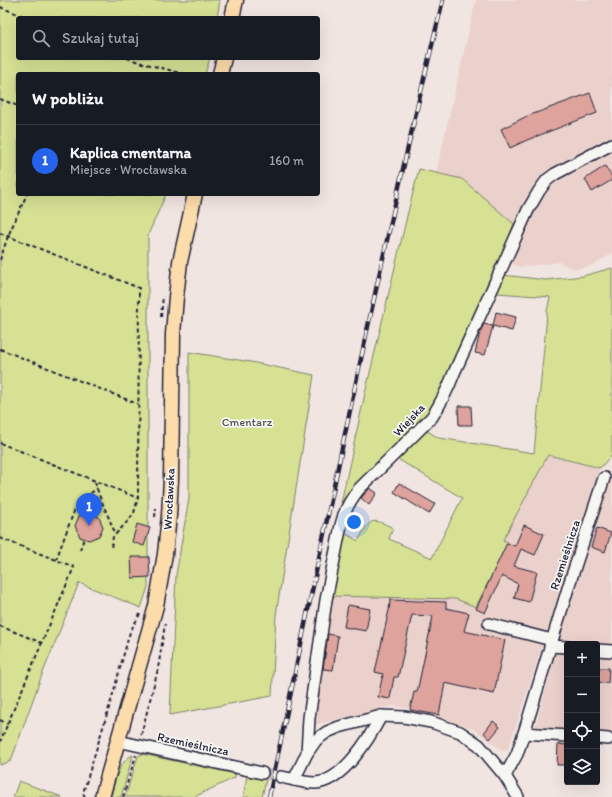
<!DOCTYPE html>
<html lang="pl">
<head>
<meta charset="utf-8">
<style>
  :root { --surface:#171b24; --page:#20242c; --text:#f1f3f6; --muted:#9ea1a6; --line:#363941; --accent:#2563eb }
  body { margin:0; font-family:Itim,sans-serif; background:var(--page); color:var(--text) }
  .controls { position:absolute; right:12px; bottom:12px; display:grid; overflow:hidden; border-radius:4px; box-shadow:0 4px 16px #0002 }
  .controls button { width:36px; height:36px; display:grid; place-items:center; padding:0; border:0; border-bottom:1px solid var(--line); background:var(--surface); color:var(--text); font:20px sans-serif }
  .you { position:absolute; left:354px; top:522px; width:14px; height:14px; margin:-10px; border:3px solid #fff; border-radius:50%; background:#1a73e8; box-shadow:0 0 0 6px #1a73e833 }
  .badge { display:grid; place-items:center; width:26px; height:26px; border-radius:50%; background:var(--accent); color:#fff; font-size:13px; font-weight:700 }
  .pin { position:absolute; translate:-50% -33px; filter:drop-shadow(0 1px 2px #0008) }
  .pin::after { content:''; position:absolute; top:21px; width:14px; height:12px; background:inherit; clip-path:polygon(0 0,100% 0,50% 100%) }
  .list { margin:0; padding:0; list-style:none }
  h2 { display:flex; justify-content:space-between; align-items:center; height:52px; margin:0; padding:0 16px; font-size:17px }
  h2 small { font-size:13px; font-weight:400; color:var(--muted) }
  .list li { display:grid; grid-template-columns:26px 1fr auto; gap:12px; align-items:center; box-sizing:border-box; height:72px; padding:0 16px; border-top:1px solid var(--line) }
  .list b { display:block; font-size:15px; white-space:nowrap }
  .list p { margin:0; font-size:13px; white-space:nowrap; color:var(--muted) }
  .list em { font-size:13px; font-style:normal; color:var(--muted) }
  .icon { flex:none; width:22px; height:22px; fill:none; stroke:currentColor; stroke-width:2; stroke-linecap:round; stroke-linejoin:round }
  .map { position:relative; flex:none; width:612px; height:797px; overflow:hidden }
  .search { position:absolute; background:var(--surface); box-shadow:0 4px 16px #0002; left:16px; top:16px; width:304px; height:44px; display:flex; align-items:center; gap:10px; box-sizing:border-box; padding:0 14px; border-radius:4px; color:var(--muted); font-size:15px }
  .panel { position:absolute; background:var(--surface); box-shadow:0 4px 16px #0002; left:16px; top:72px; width:304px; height:124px; border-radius:4px }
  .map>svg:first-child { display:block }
  .built { fill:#ebd1cc }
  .green { fill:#d6e194; stroke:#7c8268 }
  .building { fill:#dda39c; stroke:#22223b }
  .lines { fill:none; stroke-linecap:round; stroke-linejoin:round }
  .minor-tunnel { stroke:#c8bec0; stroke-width:11; stroke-dasharray:11 5.5; stroke-linecap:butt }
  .minor-casing { stroke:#22223b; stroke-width:14 }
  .major-casing { stroke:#22223b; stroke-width:17 }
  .path { stroke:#22223b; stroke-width:2; stroke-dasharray:4 3; stroke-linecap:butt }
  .minor { stroke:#f6f6f2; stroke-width:11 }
  .major { stroke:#fddcac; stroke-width:14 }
  .rail-casing { stroke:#22223b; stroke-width:4.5 }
  .rail { stroke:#f6f6f2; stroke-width:3; stroke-dasharray:9; stroke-linecap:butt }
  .labels { text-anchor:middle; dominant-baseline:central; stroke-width:3.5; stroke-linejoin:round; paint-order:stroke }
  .street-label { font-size:12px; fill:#22223b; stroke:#f6f6f2 }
  .park-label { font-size:12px; fill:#4f5251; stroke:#f6f6f2 }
</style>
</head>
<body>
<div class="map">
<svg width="612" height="797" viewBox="0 0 612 797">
  <rect width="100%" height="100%" fill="#f1e5e1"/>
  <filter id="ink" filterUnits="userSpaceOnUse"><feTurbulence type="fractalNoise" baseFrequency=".025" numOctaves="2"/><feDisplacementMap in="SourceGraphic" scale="8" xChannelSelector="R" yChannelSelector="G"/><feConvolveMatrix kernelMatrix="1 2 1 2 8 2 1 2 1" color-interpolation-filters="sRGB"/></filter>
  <g filter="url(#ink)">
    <g class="built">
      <path d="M476,0h136v254l-21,12 -9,2 -6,1 -7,-2 -10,-5 -39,5 -20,-8 -64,-86z"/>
      <path d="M548,455l52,13 -78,240 -14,41 -3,1h-3l-30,-22 -23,-8 -35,-7 -4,-4 -17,-3 -79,19 5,-57 12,-72 125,3 20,8 32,-65 -6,-1z"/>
      <path d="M612,474v260l-15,-1v-89h-30v87l-32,-3 26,-95z"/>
    </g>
    <g class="green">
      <path d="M0,0h220l-3,18h-199v40h192l-5,16h-187v120h148l-18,41v352l-7,21 -62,-25 -39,97 -29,81 -11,4z"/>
      <path d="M419,169l43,10 52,45 -14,35 -62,138 -11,18 -76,74 -10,14 23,-105 44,-186z"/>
      <path d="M612,268v185l-2,4 -10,11 -52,-13 -45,85 5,2 -32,65 -20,-8 -125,-3 12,-64 15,9c12,-21 12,-25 35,-13l-4,11 43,19 30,-60 -66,-40 28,-29 15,9 95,15 12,-127 1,-15 3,-14 -53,-4 6,-18 43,5 37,-4z"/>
      <path d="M189,352l62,10 63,13 -38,240 -4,81 -102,19 6,-140 13,-77z"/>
      <path d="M142,754l89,19 3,1 2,2 -2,2 -40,19h-69l12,-38 1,-3z"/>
      <path d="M133,755l-12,42h-10c4,-14 7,-36 22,-42z"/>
      <path d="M247,776l19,4 -4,17h-19z"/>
      <path d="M19,781l43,16h-49z"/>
    </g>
    <g class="building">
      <path d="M590,93l7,20 -70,27 -17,8 -9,-19 24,-12z"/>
      <path d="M605,166l7,11v3l-20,12 -7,-13z"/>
      <path d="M496,312l20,5 -4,14 -19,-5z"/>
      <path d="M484,324l9,2 -8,29 -10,-2 5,-21z"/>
      <path d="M458,406h13l1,19h-13z"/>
      <path d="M399,483l36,21 -6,10 -35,-22z"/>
      <path d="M370,488l7,5 -8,12 -8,-7z"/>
      <path d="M89,512l10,5 4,10 -4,9 -10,4 -9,-3 -5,-11 4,-10z"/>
      <path d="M137,524l13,4 -6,18 -12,-4z"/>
      <path d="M524,525l20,9 -9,21 -14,-6 -7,17 23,6 -8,30 -15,-4 4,-14 -16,-8 -17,37 -9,-4 31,-66 8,3z"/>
      <path d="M597,528l14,5 -6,19 -14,-5z"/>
      <path d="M131,557h18l1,20 -18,1z"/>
      <path d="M390,600l56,2v6l23,5 -5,18 41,9 -11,54 -49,-11 -6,32 -29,-5 4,-18h3l16,-76 -21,-1 -14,62h-4l-4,22 -12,-2 5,-23 -8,-2 14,-62z"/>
      <path d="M348,605l22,4 -4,22 -22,-4z"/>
      <path d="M328,634l10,2 -5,34 -10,-1z"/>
      <path d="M597,668h12l-1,15 -11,-1z"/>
      <path d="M493,721l7,6 -10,12 -6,-6z"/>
      <path d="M558,744l9,1v20h-10z"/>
    </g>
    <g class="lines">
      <path class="minor-tunnel" d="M262,773l19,4"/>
      <defs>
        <g id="minor">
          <path d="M489,624l63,16"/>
          <path d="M550,646l17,1"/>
          <path d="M597,650l15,1"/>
          <path d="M524,733l43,3"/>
          <path d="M597,738l11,1"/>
          <path d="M118,741l144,32"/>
          <path d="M307,753l2,-35 17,-118 15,-75c3,-14 9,-25 18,-36l73,-72c9,-14 16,-28 22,-44l74,-163 11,-19 8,-11 8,-6 57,-30"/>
          <path d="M505,776l12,-22 7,-21 45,-148 35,-107"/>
          <path d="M281,777c11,2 24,6 34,6 28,-1 55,-46 66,-67"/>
          <path d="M294,780l13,-27 9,-13 11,-8 12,-5 42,-11 23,1 27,5 29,10 19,13 26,31 13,21"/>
        </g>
        <g id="major">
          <path d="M232,18l4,-18"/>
          <path d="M220,74l4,-16"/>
          <path d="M102,797l54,-191 9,-52 4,-38 2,-37 2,-145 3,-37 4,-35 15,-68"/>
        </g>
      </defs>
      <use href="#minor" class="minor-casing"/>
      <use href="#major" class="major-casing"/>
      <g class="path">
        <path d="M0,7l28,11"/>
        <path d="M127,58l12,4 45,12"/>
        <path d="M0,99l18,7"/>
        <path d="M0,233l139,55 -1,210 -4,15 -7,9 -14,15 -2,11"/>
        <path d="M0,260l8,-24 19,-42"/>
        <path d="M161,317l2,-21"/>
        <path d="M0,349l138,55"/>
        <path d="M0,443l138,55"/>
        <path d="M95,482l4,13 17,40"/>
        <path d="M155,517l1,-9"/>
        <path d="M0,538l74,29 -74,175"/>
        <path d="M80,550l4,-12"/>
        <path d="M56,560l7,-19 13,-35 21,-18"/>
        <path d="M0,626l42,17"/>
        <path d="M0,720l8,4"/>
        <path d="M141,735l17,-66 7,-45"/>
        <path d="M85,797l-2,-4 28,-92 17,-62 2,-7 10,-18"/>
        <path d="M123,797l13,-42"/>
      </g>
      <use href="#minor" class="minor"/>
      <use href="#major" class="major"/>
      <defs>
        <path id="rail" d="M269,797c56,-266 109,-533 174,-797"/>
      </defs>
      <use href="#rail" class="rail-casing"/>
      <use href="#rail" class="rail"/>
    </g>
  </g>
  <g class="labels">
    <g class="street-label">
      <text transform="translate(409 420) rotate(-47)">Wiejska</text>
      <text transform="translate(169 499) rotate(-87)">Wrocławska</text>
      <text transform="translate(565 555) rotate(-72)">Rzemieślnicza</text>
      <text transform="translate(193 744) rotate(12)">Rzemieślnicza</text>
    </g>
    <g class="park-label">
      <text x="247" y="422">Cmentarz</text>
    </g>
  </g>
</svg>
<div class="controls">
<button>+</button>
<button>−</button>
<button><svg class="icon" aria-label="locate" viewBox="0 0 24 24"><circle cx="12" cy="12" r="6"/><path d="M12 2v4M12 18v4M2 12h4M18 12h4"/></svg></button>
<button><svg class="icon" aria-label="layers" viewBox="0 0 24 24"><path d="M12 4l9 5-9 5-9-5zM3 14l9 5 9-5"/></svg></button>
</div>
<div class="you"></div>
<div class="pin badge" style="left:89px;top:526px">1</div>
<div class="search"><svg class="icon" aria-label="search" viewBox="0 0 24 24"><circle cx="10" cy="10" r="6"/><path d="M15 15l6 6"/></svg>Szukaj tutaj</div>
<section class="panel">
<h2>W pobliżu<small></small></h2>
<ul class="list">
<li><span class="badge">1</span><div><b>Kaplica cmentarna</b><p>Miejsce · Wrocławska</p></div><em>160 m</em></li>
</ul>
</section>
</div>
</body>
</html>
